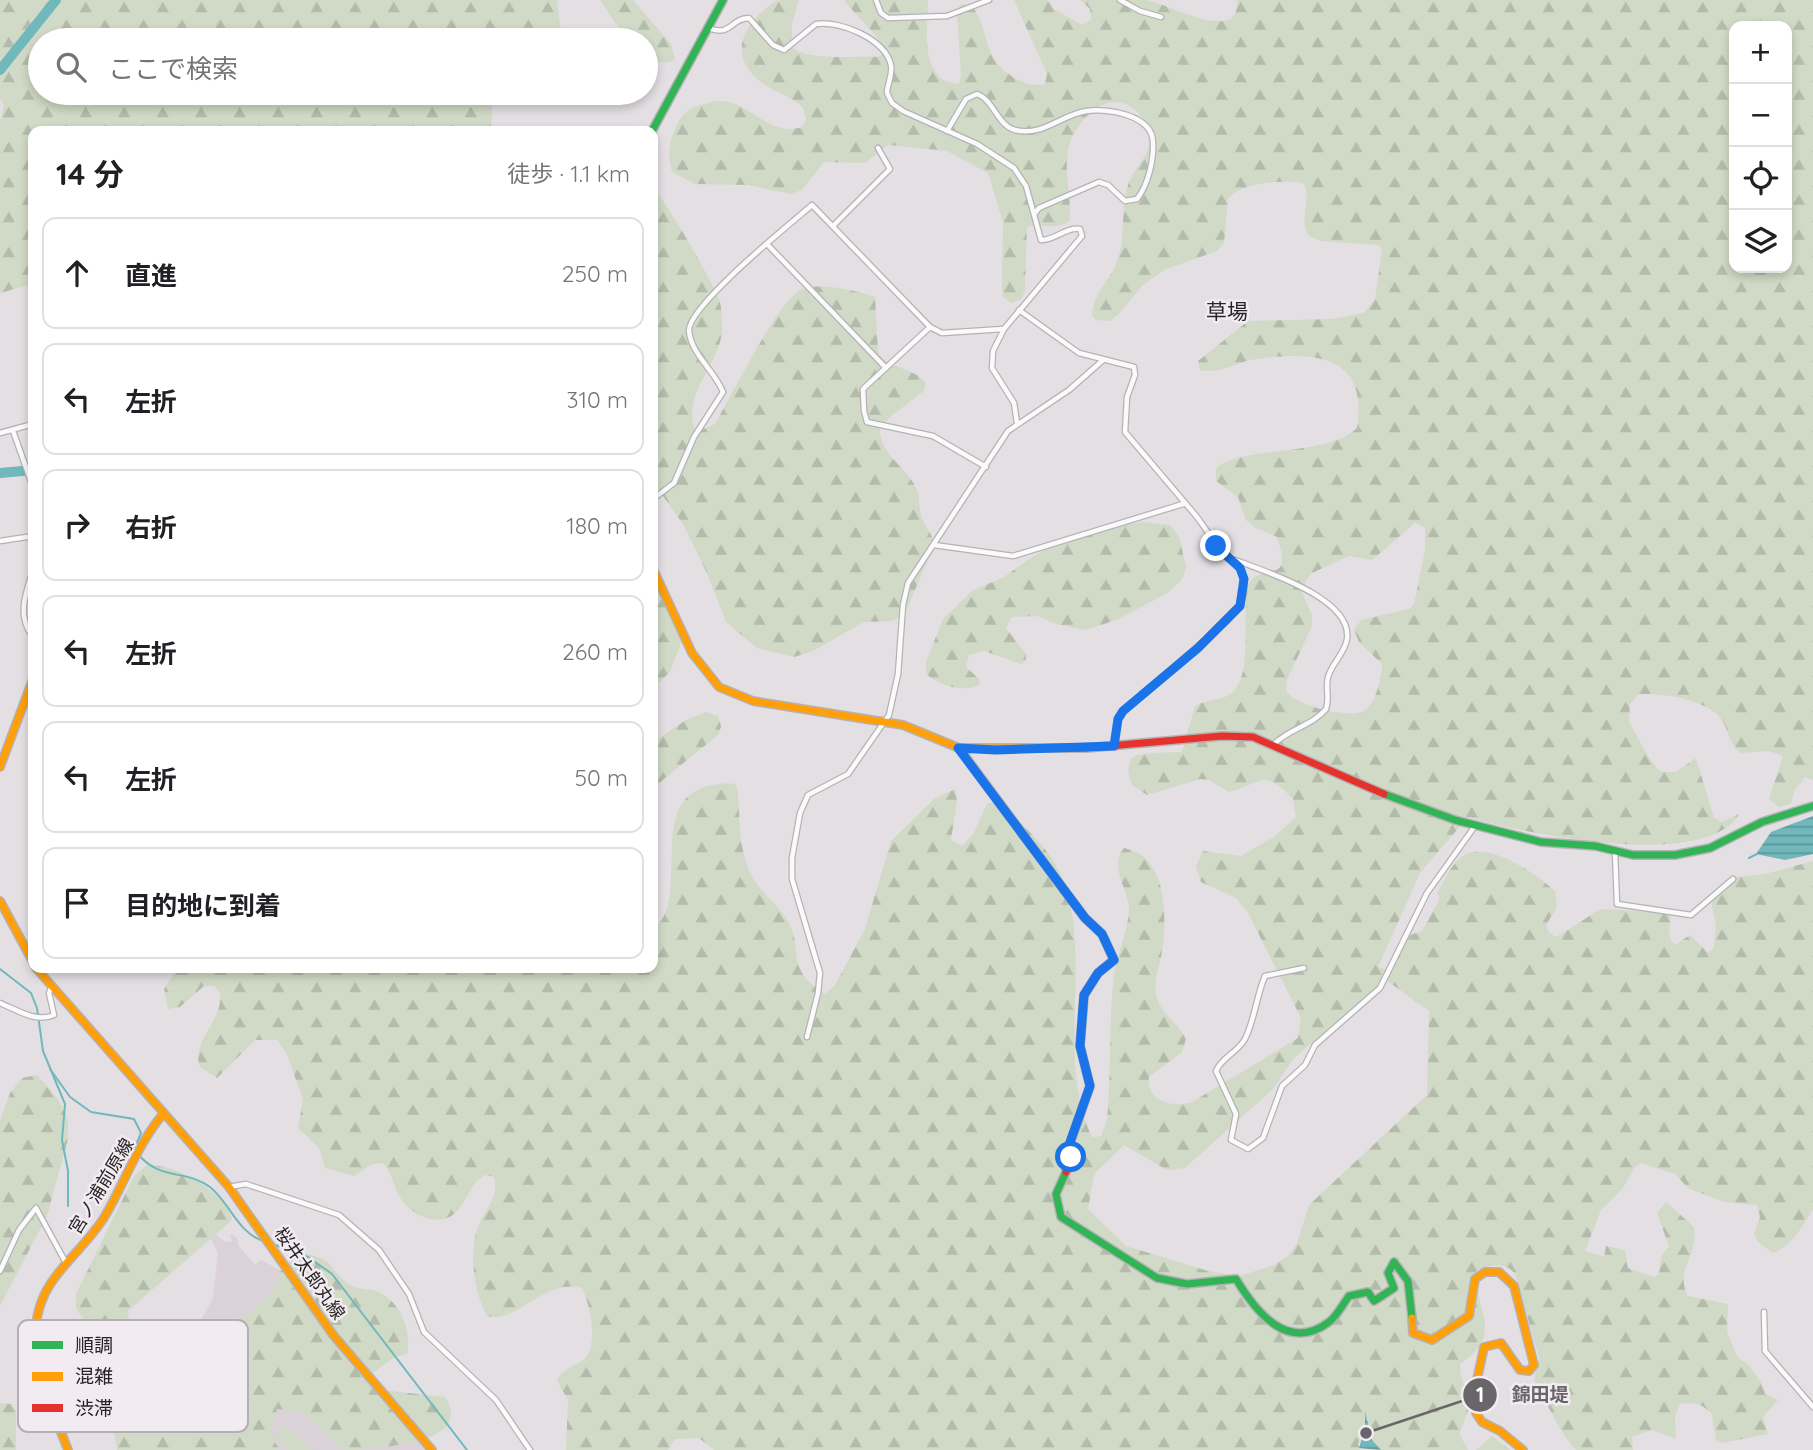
<!DOCTYPE html>
<html lang="ja">
<head>
<meta charset="utf-8">
<style>
  :root { --surface:#fff; --page:#f2f2f2; --text:#202124; --muted:#757577; --line:#e0e0e0 }
  body { margin:0; font-family:Quicksand,"Noto Sans JP",sans-serif; background:var(--page); color:var(--text) }
  .controls { position:absolute; right:21px; top:21px; display:grid; overflow:hidden; border-radius:14px; box-shadow:0 4px 10px #0003 }
  .controls button { width:63px; height:63px; display:grid; place-items:center; padding:0; border:0; border-bottom:2px solid var(--line); background:var(--surface); color:var(--text); font:35px sans-serif }
  .stop { position:absolute; width:21px; height:21px; margin:-16px; border:5px solid #1a73e8; border-radius:50%; background:#fff }
  .stop.end { background:#1a73e8; border-color:#fff; box-shadow:0 2px 7px #0008 }
  .list { margin:0; padding:0; list-style:none }
  h2 { display:flex; justify-content:space-between; align-items:center; height:91px; margin:0; padding:0 28px; font-size:30px }
  h2 small { font-size:23px; font-weight:400; color:var(--muted) }
  .list li { display:grid; grid-template-columns:46px 1fr auto; gap:21px; align-items:center; box-sizing:border-box; height:112px; margin:0 14px 14px; padding:0 14px; border:2px solid var(--line); border-radius:14px }
  .list b { display:block; font-size:26px; white-space:nowrap }
  .list em { font-size:23px; font-style:normal; color:var(--muted) }
  .icon { flex:none; width:38px; height:38px; fill:none; stroke:currentColor; stroke-width:2; stroke-linecap:round; stroke-linejoin:round }
  .map { position:relative; flex:none; width:1813px; height:1450px; overflow:hidden }
  .search { position:absolute; background:var(--surface); box-shadow:0 4px 10px #0003; left:28px; top:28px; width:630px; height:77px; display:flex; align-items:center; gap:18px; box-sizing:border-box; padding:0 24px; border-radius:38px; color:var(--muted); font-size:26px }
  .panel { position:absolute; background:var(--surface); box-shadow:0 4px 10px #0003; left:28px; top:126px; width:630px; height:847px; border-radius:14px }
  .map>svg:first-child { display:block }
  .built { fill:#dad1d9 }
  .forest { fill:url(#forest-firs); fill-rule:evenodd }
  .pitch { fill:#d1dac6 }
  .water { fill:url(#water-rules) }
  .lines { fill:none; stroke-linecap:round; stroke-linejoin:round }
  .stream { stroke:#70b8bc; stroke-width:2 }
  .river { stroke:#70b8bc; stroke-width:10 }
  .street-casing { stroke:#b5b2b5; stroke-width:7 }
  .fast-casing { stroke:#b5b2b5; stroke-width:10 }
  .slow-casing { stroke:#b5b2b5; stroke-width:10 }
  .jam-casing { stroke:#b5b2b5; stroke-width:10 }
  .street { stroke:#fbfafb; stroke-width:4.5 }
  .fast { stroke:#30b455; stroke-width:7 }
  .slow { stroke:#ff9f0a; stroke-width:7 }
  .jam { stroke:#e5322d; stroke-width:7 }
  .route { stroke:#1a73e8; stroke-width:9 }
  .labels { text-anchor:middle; dominant-baseline:central; stroke-width:5; stroke-linejoin:round; paint-order:stroke }
  .street-label { font-size:18px; fill:#272426; stroke:#f2ebf1 }
  .quarter-label { font-size:21px; fill:#272426; stroke:#f2ebf1 }
  .key { fill:#f2ebf1; stroke:#b5afb4; stroke-width:2 }
  .key-label { font-size:19px; fill:#272426 }
  .leader { fill:none; stroke:#696568; stroke-width:2.5 }
  .callout-dot { fill:#696568; stroke:#f2ebf1; stroke-width:2.5 }
  .mark-label { font-size:21px; text-anchor:middle; font-weight:bold; fill:#fff }
  .callout-label { font-size:19px; text-anchor:middle; font-weight:bold; fill:#696568; stroke:#f2ebf1; stroke-width:5; stroke-linejoin:round; paint-order:stroke }
</style>
</head>
<body>
<div class="map">
<svg width="1813" height="1450" viewBox="0 0 1813 1450">
  <defs>
    <pattern id="forest-firs" width="22" height="20" patternUnits="userSpaceOnUse" patternTransform="scale(1.75)"><rect width="22" height="20" fill="#d1dac6"/><path d="M5 1l3.5 6h-7zM16 11l3.5 6h-7z" fill="#b3bbaa"/></pattern>
    <pattern id="water-rules" width="6" height="5" patternUnits="userSpaceOnUse" patternTransform="scale(1.75)"><rect width="6" height="5" fill="#70b8bc"/><path d="M0 2.5h6" fill="none" stroke="#5c9599"/></pattern>
  </defs>
  <rect width="100%" height="100%" fill="#e4dfe3"/>
  <path class="built" d="M205,1226l20,16h7l-2,-8 7,4 1,7 17,20 6,-5 23,12 34,52 107,126h-254l-16,-45 58,-107 5,-45z"/>
  <g class="forest">
    <path d="M0,0h557l5,40h-28l-14,-9h-12l-7,9h-461v53h453l-2,38h-458v153l-33,9v-171l4,-17 -4,-6z"/>
    <path d="M600,0h33l38,44 4,16 -10,3 -19,-4v-19h-19z"/>
    <path d="M777,0h22l-7,24v23c14,14 66,9 86,10l6,-4c-3,-18 -28,-36 -40,-53h84c-1,29 -9,82 31,84l2,-8 -4,-64 4,-8 11,2c19,26 9,51 41,71 10,6 20,10 32,7l2,-10 -33,-74h34l6,9 28,16 9,-5 -1,-11 -9,-9c21,0 44,0 65,0 20,2 95,47 91,0h576v780l-8,-3 -11,14 -3,13 -12,3 -10,-8 14,-43 -14,-5 -28,2c-12,-9 -12,-21 -19,-33 -14,-21 -60,-27 -83,-26l-9,10 -1,18c8,13 21,43 33,50h14l20,-14 18,60 8,4 17,-8c-33,58 -217,19 -271,3l-48,56 -42,94 14,5 16,-36 14,-5 18,-33 -3,-5c6,-10 12,-24 21,-33 25,-25 78,14 97,31l2,16 -11,18 3,8 8,4 43,-28 71,4c-1,11 -5,24 4,32l15,-10 18,18 6,-5 2,-23 -5,-25 17,-22 37,-4 48,-13v348c-10,17 -21,37 -40,44l-15,-11 -4,-8 6,-17 -3,-12 -33,-3 -36,-14 -13,-14 -34,-11 -7,5 -11,20 -22,22 -16,41 19,6 2,-11 19,4 3,18 26,9 5,-3 2,-18 8,-10 -12,-33 9,-11 28,25c5,28 -20,44 -6,69l40,8 -1,28 11,26 11,7 12,17 4,12 13,6 -15,17 5,17 -46,9 -6,-3 -4,-26c-11,-11 -17,-12 -32,-10l-5,12 1,23 -24,-9 -20,7 1,13h-57c-15,-14 -30,-50 -42,-70l5,-22 -24,-84c-10,-13 -24,-9 -38,-4l-1,5c1,41 28,59 -16,89 -1,18 8,22 9,38 1,12 -8,21 -9,33l8,15h-87l-9,-10 -7,-25v12l-7,17 2,6h-646l-15,-12 -24,1 -7,11h-102l2,-50 -11,-19c5,-14 20,-14 29,-24 12,-13 4,-54 -4,-69 -38,-10 -67,37 -95,28 -13,-24 -18,-61 -10,-87 6,-17 24,-34 17,-52l-9,-2c-14,8 -16,21 -26,34 -15,19 -42,10 -56,-7 -9,-12 -10,-28 -20,-39l-11,1 -18,12 -29,-8 -6,-20 -21,-20 5,-29 -17,-47 -9,-12h-22l-38,38 -17,-11c-10,-26 24,-46 20,-74l-6,-7h-10l-24,21 -12,2 -4,-20 13,-21h476v-44h6c29,-36 -11,-123 49,-138 10,-2 17,-4 27,-2l3,7c2,31 0,67 19,93 9,13 23,23 31,37 17,33 -5,45 37,73l10,-9 30,-56 26,-88 43,-42 21,-10 2,11 -6,40 11,6 11,-12 14,-30 12,-4c19,22 46,43 59,69 39,78 -5,185 34,268l9,-1 6,-15c4,-46 2,-93 6,-139 2,-25 15,-48 16,-73 0,-19 -21,-43 -5,-61 44,8 43,69 38,103 -2,15 -9,29 -6,44 5,20 22,27 30,44l-4,13 -33,25c-3,25 24,31 43,25l106,-64 3,-20 -54,-107 -11,-13 -35,-16 -5,-16 7,-15 38,5 34,-20 21,-19 -3,-18c-30,-32 -32,-15 -64,-7l-20,-12 -9,-1 -53,16 -15,-10 -4,-14 2,-11 6,-5 15,-2 31,-1 13,-46c11,-7 27,-5 37,-13 22,-19 9,-81 16,-109 17,-24 46,3 29,-47l-21,-9 -10,-8 -8,-23 -22,-16v-12c20,-24 111,-11 141,-41 12,-74 -44,-77 -100,-69 -20,2 -37,16 -57,11l-2,-9 50,-40 83,-2 33,-6 11,-14 7,-50 -3,-4 -58,-4 -13,-6c-10,-17 5,-38 -5,-52 -21,-3 -60,-2 -75,16l-4,44 -7,8 -53,19 -21,15 -26,31 -8,5 -13,-1 -4,-4c1,-25 19,-35 26,-57 8,-23 2,-50 10,-74 6,-18 26,-32 22,-53 -1,-6 -7,-12 -11,-18 -25,-31 -63,4 -70,32 -6,26 2,48 1,74 -12,12 -29,2 -43,7l-2,64 -4,8 -10,4 -8,-6 -1,-8 1,-67 -15,-49 -41,-22 -59,-6 -23,18 -41,-1 -22,28 -11,4 -43,-9 -53,-1 -23,-12c-5,-16 -3,-32 5,-47 5,-11 12,-17 24,-20 6,-1 14,-5 21,-4 30,2 48,37 80,26l4,-8 -3,-11c-12,-13 -32,-16 -46,-29 -32,-30 -8,-60 20,-79zM1734,26h53v242h-53zM1415,523l10,5v22l-11,54 -5,5 -48,11 -7,10 5,12 23,22c0,12 -6,38 -16,46 -14,10 -73,-4 -80,-20l1,-10 25,-54v-11l-10,-22 4,-12 6,-8 37,-17 23,4zM1386,980l43,31 -2,84 -118,110 -12,38 -9,13 -14,9 -34,11 -32,-5 -82,-25 -38,-37 6,-35 30,-29 43,25 18,-2 87,-78 22,-32z"/>
    <path d="M653,188c15,15 57,90 66,111 3,8 3,23 3,32 -3,36 -42,63 -26,101l19,-8c16,-27 62,-121 85,-134 15,-9 59,1 75,7l3,56c10,16 35,14 47,29v8l-35,27 -10,12c-1,25 26,37 36,59 5,10 2,24 7,33 5,10 10,13 11,25l-29,67 -12,8 -29,1 -51,29 -19,6 -37,-9 -31,-26 -19,-49 -24,-49 -30,-42z"/>
    <path d="M1143,522l27,3 9,11 7,31 -4,12 -14,14 -52,27 -30,10 -30,-6 -19,-8 -25,1 -6,11 20,26v6l-5,4 -37,-13 -15,4 -3,12 14,13 -1,5c-17,8 -39,0 -53,-11v-12l17,-43 29,-28 32,-14 31,-22 45,-23z"/>
    <path d="M653,576l29,64 -12,32 -17,16z"/>
    <path d="M706,712l12,4 3,10 -2,8 -66,54v-46l33,-22z"/>
    <path d="M37,1075l21,24 10,21v19l-21,77 -47,90v-185l10,-28 12,-15z"/>
    <path d="M147,1165c28,-1 79,26 85,55l-104,91 1,14 7,6 43,-10 9,4 3,18 -17,49 7,18c40,1 35,-52 47,-77 7,-15 29,-23 39,-37 15,-21 8,-25 31,-43 40,4 27,15 52,32 9,6 22,3 31,8 21,12 31,39 26,61l-12,3 -24,17 -2,9 4,6 72,8c7,10 9,20 1,30 -15,17 -79,23 -100,23 -18,-6 -29,-30 -47,-38 -6,-2 -15,-2 -22,-3l-7,26 10,15h-163l-15,-101 -26,-41v-14l58,-118z"/>
    <path d="M0,1403l12,1 4,7v39h-16z"/>
    <path d="M1492,1436l18,14h-34z"/>
  </g>
  <path class="pitch" d="M283,1425l31,25h-25l-16,-13z"/>
  <g class="water">
    <path d="M1813,816v38l-28,6 -29,-6 15,-22z"/>
    <path d="M1365,1412l7,28 9,10 -22,-2 6,-21z"/>
  </g>
  <g class="lines">
    <g class="stream">
      <path d="M1749,858l8,-4"/>
      <path d="M0,969l31,24 6,15 6,43 22,53 -3,36 6,31v35"/>
      <path d="M50,1069l20,28 21,15 43,7 7,14 -7,17"/>
      <path d="M138,1154c22,27 48,15 72,33 20,16 27,45 53,54"/>
      <path d="M275,1245l33,12 24,17 135,176"/>
    </g>
    <g class="river">
      <path d="M0,70l56,-70"/>
      <path d="M0,473l33,-3"/>
    </g>
    <defs>
      <g id="street">
        <path d="M876,0l5,13 7,5 59,-2 42,-16"/>
        <path d="M1120,0l20,11 21,6"/>
        <path d="M708,28c24,9 21,-9 41,-10l24,27 11,5 32,-26c24,-4 69,15 75,41 2,10 -4,19 -4,28l5,10 11,8 74,33 37,24 12,18 15,54c15,0 24,-13 39,-11l2,7 -78,93 -11,22 -1,17 22,35 3,20"/>
        <path d="M947,131l19,-32 11,-5c17,6 20,31 38,36 28,7 47,-16 72,-19 21,-3 65,4 66,31 1,18 -5,43 -16,57l-12,2 -17,-16 -9,-3 -60,26 -4,5"/>
        <path d="M833,226l57,-57 -12,-21"/>
        <path d="M767,244l119,124"/>
        <path d="M1019,310l60,43 55,14 1,8 -8,22 -2,35 72,85 27,38 16,13 4,11v14l-4,13 -13,15 -104,90 -5,8 -4,27"/>
        <path d="M930,327l-67,62 1,22 3,11 66,14 53,31"/>
        <path d="M13,431l20,56"/>
        <path d="M0,433l33,-9"/>
        <path d="M653,499l21,-16 20,-46 29,-45c-8,-21 -32,-38 -34,-61 -2,-24 101,-107 123,-126l118,122 12,6 61,-4"/>
        <path d="M0,541l33,-5"/>
        <path d="M934,545l79,11 170,-52"/>
        <path d="M1230,558c30,12 123,39 117,81 -2,14 -15,24 -19,38 -3,11 2,21 -2,32 -14,17 -36,19 -52,35"/>
        <path d="M33,570c-7,23 -17,46 0,67"/>
        <path d="M1615,852l2,52 74,11 42,-36"/>
        <path d="M1304,968l-39,8c-9,21 -10,43 -20,63 -8,14 -23,18 -29,32l20,43 -5,26 17,9 15,-11 19,-52 23,-21 10,-20 65,-57 47,-95 48,-67"/>
        <path d="M0,1003c17,7 36,20 54,12l-5,-22 2,-5"/>
        <path d="M807,1037l11,-44 2,-20 -28,-94v-21l8,-45 8,-18 40,-21 41,-59 9,-41 5,-69 5,-22 100,-152 61,-41 33,-29"/>
        <path d="M229,1187l17,-3 93,31 40,35 30,44 15,38 72,68 34,50"/>
        <path d="M0,1271l19,-41 17,-22 30,55"/>
        <path d="M1764,1312l1,39 48,56"/>
      </g>
      <g id="fast">
        <path d="M652,131l71,-131"/>
        <path d="M1384,794l71,26 86,22 54,4 38,9h42l35,-7 52,-26 51,-16"/>
        <path d="M1066,1172l-10,22 5,23 96,61 30,6 49,-5c20,33 52,74 93,43 8,-6 14,-18 20,-26l19,-4 6,9 20,-13 -6,-15 6,-11 14,19 4,37"/>
      </g>
      <g id="slow">
        <path d="M653,569l39,84 27,34 34,14 150,24 56,23h82"/>
        <path d="M0,767l33,-88"/>
        <path d="M0,901l33,61"/>
        <path d="M36,968l193,219 105,149 98,114"/>
        <path d="M1412,1318l1,15 19,7 37,-24 6,-37 10,-7h14l15,14 20,79 -5,6 -9,-1 -19,-27 -17,4 -9,42 1,24 6,9 18,9 23,19"/>
        <path d="M68,1450c-20,-53 -52,-114 -17,-167 16,-24 39,-42 54,-67 20,-34 32,-71 58,-102"/>
      </g>
      <g id="jam">
        <path d="M959,748l126,170 17,16 12,26 -16,13 -14,22 -4,51 10,40 -23,66 4,11 -5,9"/>
        <path d="M1041,748h45l136,-12 31,1 131,57"/>
      </g>
    </defs>
    <use href="#street" class="street-casing"/>
    <use href="#fast" class="fast-casing"/>
    <use href="#slow" class="slow-casing"/>
    <use href="#jam" class="jam-casing"/>
    <use href="#street" class="street"/>
    <use href="#fast" class="fast"/>
    <use href="#slow" class="slow"/>
    <use href="#jam" class="jam"/>
  </g>
  <g class="lines">
    <path class="route" d="M1071,1157l-4,-5 2,-7 21,-59 -10,-40 4,-51 14,-22 16,-13 -12,-26 -17,-16 -127,-170 38,2 118,-4 4,-27 5,-8 75,-63 42,-42 4,-27 -4,-11 -24,-22"/>
  </g>
  <g class="labels">
    <g class="street-label">
      <text transform="translate(101 1186) rotate(-59)">宮ノ浦前原線</text>
      <text transform="translate(310 1273) rotate(55)">桜井太郎丸線</text>
    </g>
    <g class="quarter-label">
      <text x="1227" y="311">草場</text>
    </g>
  </g>
  <rect x="18" y="1320" width="230" height="112" rx="10" class="key"/>
  <rect x="32" y="1341" width="31" height="8" fill="#30b455"/>
  <rect x="32" y="1372" width="31" height="9" fill="#ff9f0a"/>
  <rect x="32" y="1404" width="31" height="8" fill="#e5322d"/>
  <g class="key-label">
    <text x="75" y="1352">順調</text>
    <text x="75" y="1383">混雑</text>
    <text x="75" y="1415">渋滞</text>
  </g>
  <path class="leader" d="M1366 1433L1480 1395"/>
  <g class="callout-dot">
    <circle cx="1366" cy="1433" r="7"/>
    <circle cx="1480" cy="1395" r="18"/>
  </g>
  <g class="mark-label">
    <text x="1480" y="1402">1</text>
  </g>
  <g class="callout-label">
    <text x="1540" y="1401">錦田堤</text>
  </g>
</svg>
<div class="controls">
<button>+</button>
<button>−</button>
<button><svg class="icon" aria-label="locate" viewBox="0 0 24 24"><circle cx="12" cy="12" r="6"/><path d="M12 2v4M12 18v4M2 12h4M18 12h4"/></svg></button>
<button><svg class="icon" aria-label="layers" viewBox="0 0 24 24"><path d="M12 4l9 5-9 5-9-5zM3 14l9 5 9-5"/></svg></button>
</div>
<div class="stop" style="left:1071px;top:1157px"></div>
<div class="stop end" style="left:1216px;top:546px"></div>
<div class="search"><svg class="icon" aria-label="search" viewBox="0 0 24 24"><circle cx="10" cy="10" r="6"/><path d="M15 15l6 6"/></svg>ここで検索</div>
<section class="panel">
<h2>14 分<small>徒歩 · 1.1 km</small></h2>
<ul class="list">
<li><svg class="icon" aria-label="ahead" viewBox="0 0 24 24"><path d="M12 20V5M6 11l6-6 6 6"/></svg><div><b>直進</b></div><em>250 m</em></li>
<li><svg class="icon" aria-label="left" viewBox="0 0 24 24"><path d="M17 20v-9H6M10 6l-5 5 5 5"/></svg><div><b>左折</b></div><em>310 m</em></li>
<li><svg class="icon" aria-label="right" viewBox="0 0 24 24"><path d="M7 20v-9h11M14 6l5 5-5 5"/></svg><div><b>右折</b></div><em>180 m</em></li>
<li><svg class="icon" aria-label="left" viewBox="0 0 24 24"><path d="M17 20v-9H6M10 6l-5 5 5 5"/></svg><div><b>左折</b></div><em>260 m</em></li>
<li><svg class="icon" aria-label="left" viewBox="0 0 24 24"><path d="M17 20v-9H6M10 6l-5 5 5 5"/></svg><div><b>左折</b></div><em>50 m</em></li>
<li><svg class="icon" aria-label="arrive" viewBox="0 0 24 24"><path d="M6 21V4h12l-3 4 3 4H6"/></svg><div><b>目的地に到着</b></div></li>
</ul>
</section>
</div>
</body>
</html>
